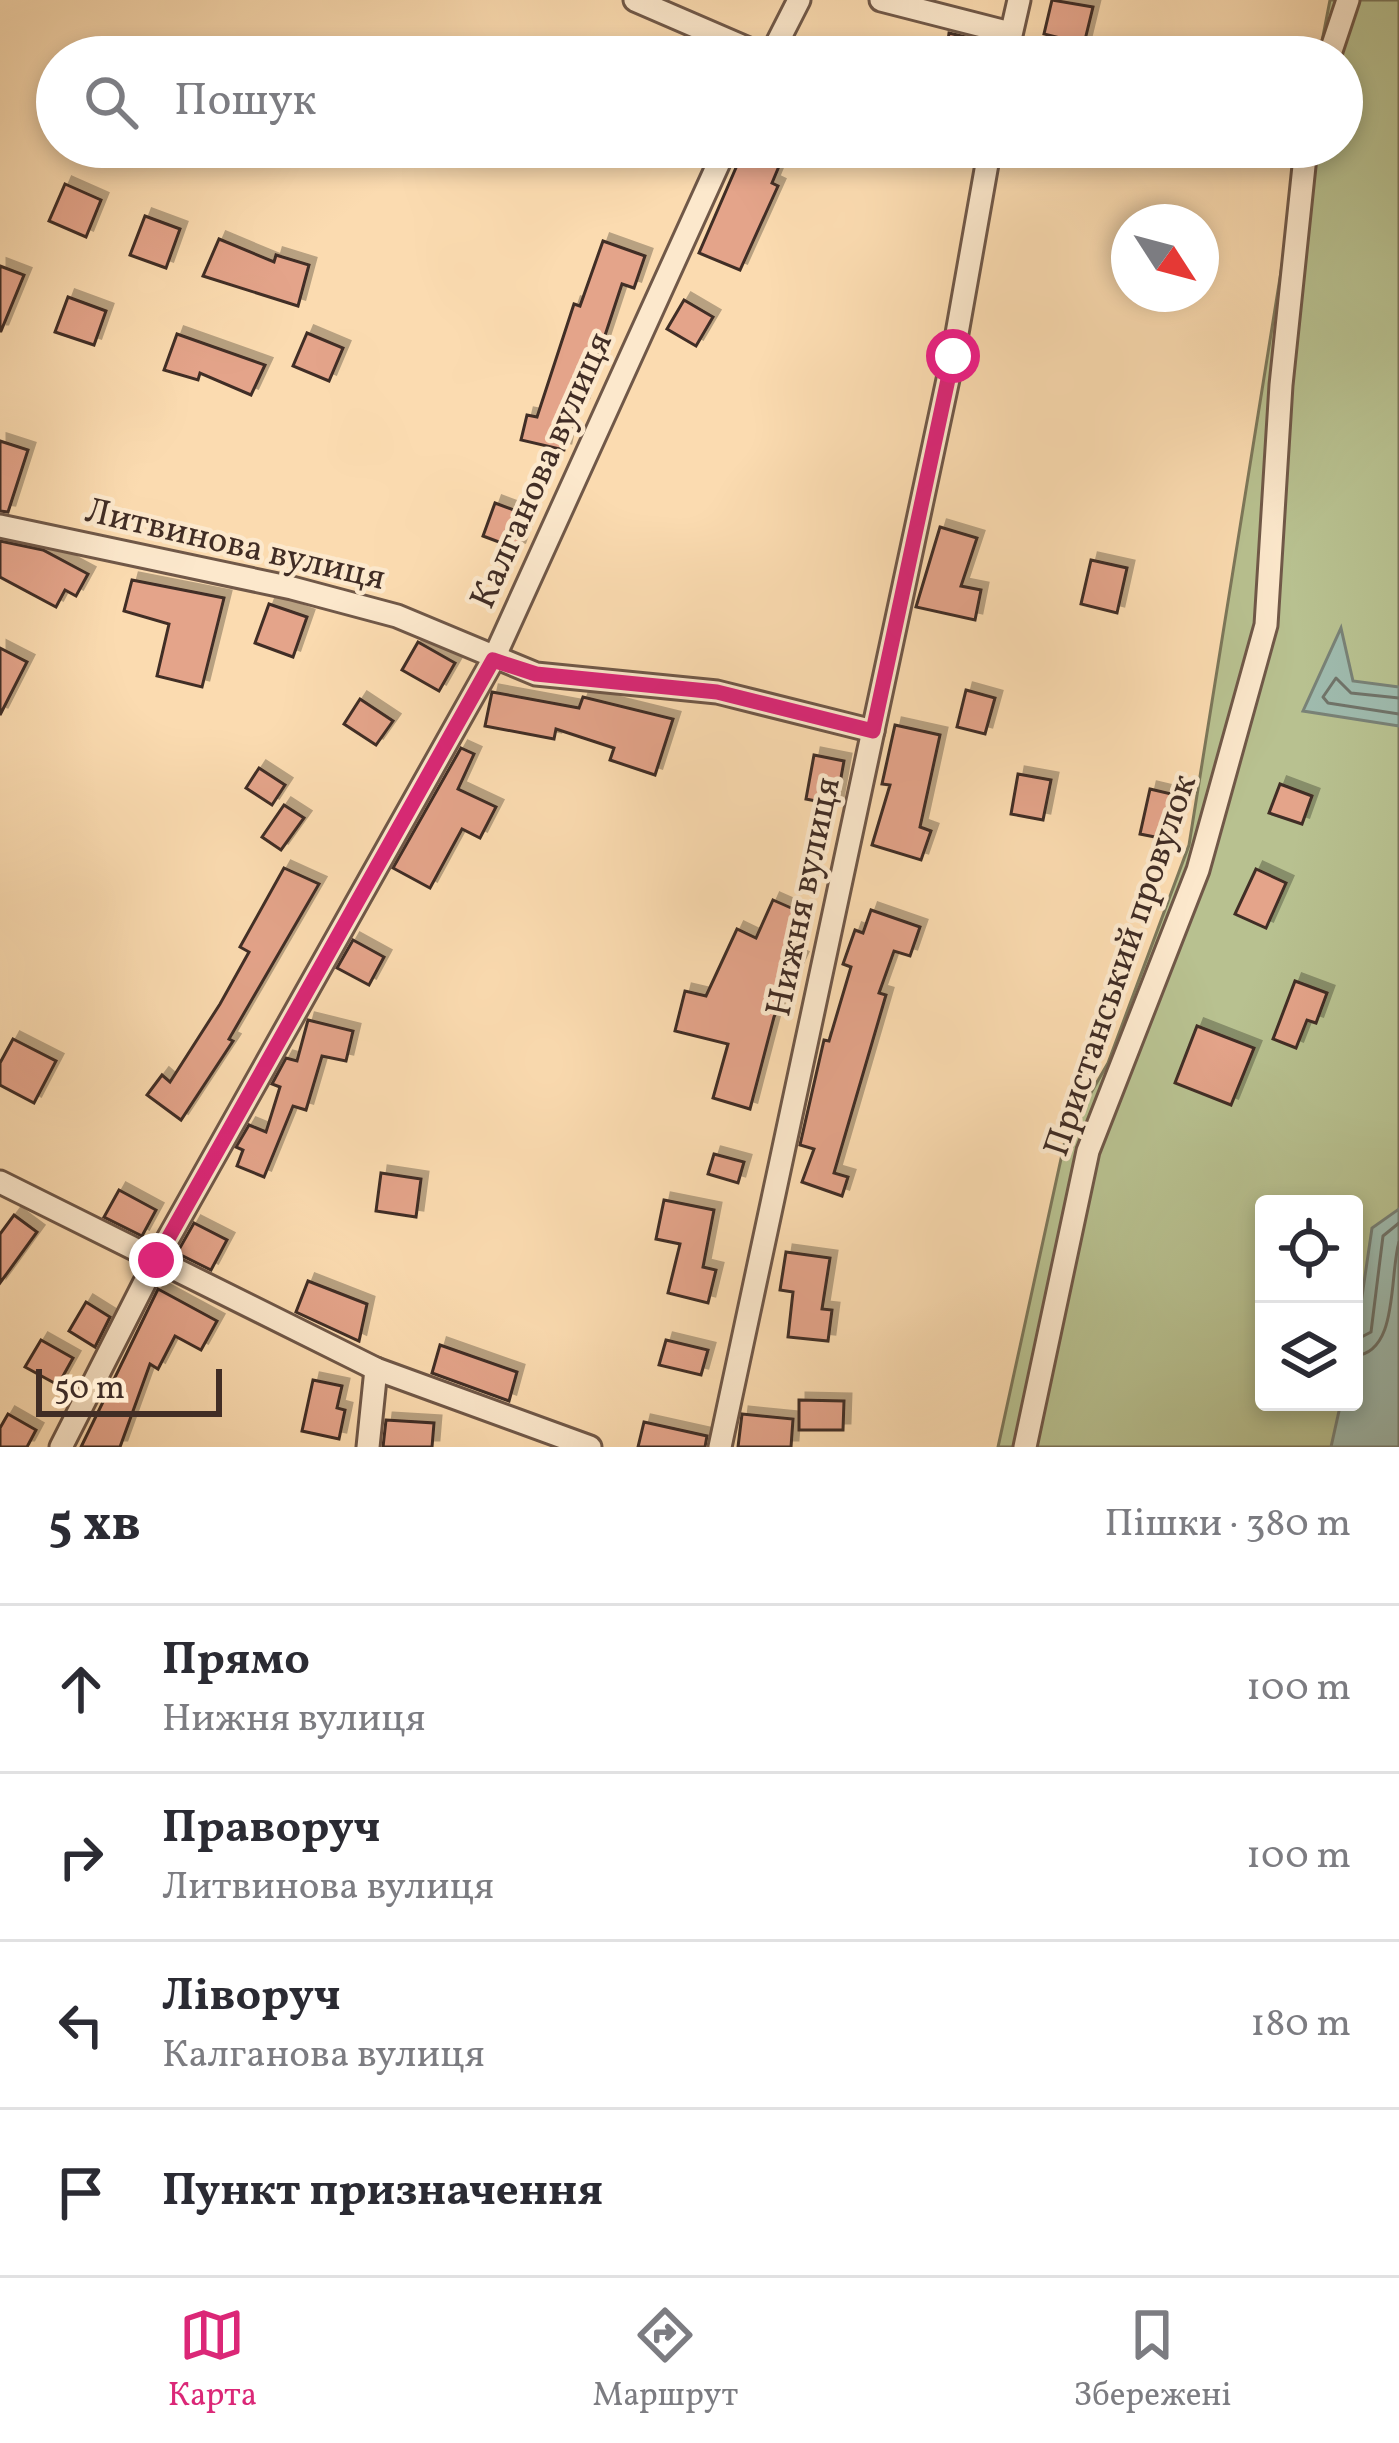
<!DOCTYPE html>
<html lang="uk">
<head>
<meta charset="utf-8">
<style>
  :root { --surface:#fff; --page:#f2f2f3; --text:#2b2b33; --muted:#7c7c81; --line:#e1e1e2; --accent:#db2777 }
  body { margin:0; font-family:Vollkorn,serif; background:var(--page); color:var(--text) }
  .controls { position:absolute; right:36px; bottom:36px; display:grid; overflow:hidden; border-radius:12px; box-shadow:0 6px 18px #0003 }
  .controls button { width:108px; height:108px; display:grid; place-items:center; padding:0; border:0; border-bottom:3px solid var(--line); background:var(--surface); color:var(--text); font:60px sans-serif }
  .compass { position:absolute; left:1111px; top:204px; width:108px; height:108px; border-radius:50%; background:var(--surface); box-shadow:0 6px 18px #0003; rotate:126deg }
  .scale { position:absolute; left:36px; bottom:30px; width:186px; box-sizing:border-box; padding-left:12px; border:6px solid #412d25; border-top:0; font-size:33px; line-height:42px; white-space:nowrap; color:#412d25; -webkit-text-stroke:9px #fce8cc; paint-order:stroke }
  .stop { position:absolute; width:36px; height:36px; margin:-27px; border:9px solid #db2777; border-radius:50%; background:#fff }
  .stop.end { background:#db2777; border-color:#fff; box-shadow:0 3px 12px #0008 }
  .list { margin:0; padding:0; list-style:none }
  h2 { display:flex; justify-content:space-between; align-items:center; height:156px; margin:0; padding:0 48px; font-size:51px }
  h2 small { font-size:39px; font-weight:400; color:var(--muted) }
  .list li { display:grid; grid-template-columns:78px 1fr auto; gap:36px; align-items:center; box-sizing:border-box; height:168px; padding:0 48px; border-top:3px solid var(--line) }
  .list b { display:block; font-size:45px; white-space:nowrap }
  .list p { margin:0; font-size:39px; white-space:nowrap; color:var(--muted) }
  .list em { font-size:39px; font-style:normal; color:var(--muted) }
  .icon { flex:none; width:66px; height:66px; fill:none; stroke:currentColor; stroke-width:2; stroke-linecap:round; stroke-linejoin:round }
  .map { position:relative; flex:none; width:1399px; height:1447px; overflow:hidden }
  .search { position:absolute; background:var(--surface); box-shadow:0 6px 18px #0003; left:36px; right:36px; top:36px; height:132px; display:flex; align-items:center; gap:30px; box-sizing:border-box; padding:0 42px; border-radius:66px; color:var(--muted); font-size:45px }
  .sheet { height:828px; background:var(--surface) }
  nav { display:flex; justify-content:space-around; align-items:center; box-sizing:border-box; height:168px; border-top:3px solid var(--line); background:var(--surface); font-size:33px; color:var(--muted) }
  nav a { display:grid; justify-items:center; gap:6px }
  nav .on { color:var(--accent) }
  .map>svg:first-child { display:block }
  .green { fill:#b8c190; stroke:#7c775a; stroke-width:3; fill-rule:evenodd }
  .water { fill:#9fbbae; stroke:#798277; stroke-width:3 }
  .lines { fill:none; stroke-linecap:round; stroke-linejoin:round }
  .shore { stroke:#70746a; stroke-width:3 }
  .building { fill:#e4a48a; stroke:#412d25; stroke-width:3; filter:url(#shadow) }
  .minor-casing { stroke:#705848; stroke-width:27 }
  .minor { stroke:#fce8cc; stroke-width:21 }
  .route { stroke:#db2777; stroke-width:15 }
  .labels { text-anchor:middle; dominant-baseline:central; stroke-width:9; stroke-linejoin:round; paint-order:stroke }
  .street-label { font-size:36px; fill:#412d25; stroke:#fce8cc }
</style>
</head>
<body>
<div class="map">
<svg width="1399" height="1447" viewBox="0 0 1399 1447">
  <defs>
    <filter id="shadow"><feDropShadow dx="7" dy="-7" stdDeviation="0" flood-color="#0004"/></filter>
  </defs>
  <rect width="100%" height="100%" fill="#fbdbb0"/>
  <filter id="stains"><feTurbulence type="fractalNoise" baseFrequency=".00167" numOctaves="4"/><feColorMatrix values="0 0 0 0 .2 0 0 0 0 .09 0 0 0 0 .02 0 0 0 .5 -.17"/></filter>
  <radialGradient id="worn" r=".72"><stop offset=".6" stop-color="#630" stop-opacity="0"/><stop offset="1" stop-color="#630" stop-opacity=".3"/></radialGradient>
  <path class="green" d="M1330,0h69v1447h-401l68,-311 42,-73 81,-218 112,-698h41v-90h-23zM1264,1204h90v198h-90z"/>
  <g class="water">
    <path d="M1341,628l12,53 46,6v39l-96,-15z"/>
    <path d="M1399,1209v238h-68l10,-45h13v-51l18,-123z"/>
  </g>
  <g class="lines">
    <g class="shore">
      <path d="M1399,698l-48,-5 -15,-15 -13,19 5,6 71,11"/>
      <path d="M1354,1341l17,-9 12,-96 16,-13"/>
      <path d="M1354,1356c45,-3 35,-80 45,-114"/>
    </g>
  </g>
  <g class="building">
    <path d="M1052,0l41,7 -9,37 -40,-10z"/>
    <path d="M949,33l28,7 -2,17h-29z"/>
    <path d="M745,147h42l-15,36 6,3 -38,84 -41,-17z"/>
    <path d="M65,184l36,16 -15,37 -37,-16z"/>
    <path d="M145,216l35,13 -14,39 -36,-13z"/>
    <path d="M219,239l55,23 2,-7 33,10 -11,41 -95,-30z"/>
    <path d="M603,241l42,15 -11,32 -12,-4 -40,121 -8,-2 -10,47 -43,-10 6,-25 10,2 37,-113 6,2z"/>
    <path d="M0,266l24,9 -23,56h-1z"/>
    <path d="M68,297l38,14 -12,34 -39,-13z"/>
    <path d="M684,300l29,17 -17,29 -29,-17z"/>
    <path d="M307,333l36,15 -14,33 -36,-15z"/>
    <path d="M177,334l88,31 -14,30 -51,-22 -2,7 -34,-10z"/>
    <path d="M0,441l28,9 -20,62 -8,-1z"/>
    <path d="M495,503l35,13 -12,33 -35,-13z"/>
    <path d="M940,527l37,11 -16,48 20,4 -6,30 -59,-13z"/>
    <path d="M0,541l43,9 45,24 -12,22 -11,-6 -9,17 -56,-30z"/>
    <path d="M1091,560l36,8 -10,45 -36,-9z"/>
    <path d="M132,580l92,18 -22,89 -45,-11 12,-52 -45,-13z"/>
    <path d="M269,604l38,13 -14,40 -38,-14z"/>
    <path d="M418,642l37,21 -16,28 -37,-21z"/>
    <path d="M0,648l27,14 -27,53z"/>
    <path d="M966,690l29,8 -10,36 -28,-7z"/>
    <path d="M492,692l87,16 4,-11 90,22 -18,56 -45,-15 4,-12 -58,-19 -2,10 -69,-13z"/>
    <path d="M360,699l33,22 -17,24 -32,-21z"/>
    <path d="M895,725l45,10 -20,92 11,4 -10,29 -49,-15 18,-60 -8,-1z"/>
    <path d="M461,748l13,6 -16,35 38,18 -16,31 -18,-9 -32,59 -37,-20z"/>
    <path d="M814,755l30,6 -8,44 -30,-6z"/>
    <path d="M259,768l26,17 -13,20 -26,-17z"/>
    <path d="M1018,774l33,6 -8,40 -32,-6z"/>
    <path d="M1280,784l32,12 -10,28 -33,-11z"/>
    <path d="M1150,789l30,7 -10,44 -30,-6z"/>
    <path d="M284,805l20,13 -23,32 -19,-13z"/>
    <path d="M284,868l35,16 -90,155 4,2 -52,79 -34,-25 15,-20 8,7 50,-78 29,-52 -9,-5z"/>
    <path d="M1256,869l30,14 -20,45 -31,-14z"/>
    <path d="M773,900l34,15 -16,39 10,5 -27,58 -24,92 -37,-11 15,-54 -53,-13 10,-40 21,5 31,-67 19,9z"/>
    <path d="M871,910l49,17 -10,29 -16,-5 -15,42 7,2 -52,178 14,4 -6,19 -40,-14 12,-33 -14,-4 24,-105 5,1 22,-74 -8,-3 12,-34 8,3z"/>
    <path d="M353,940l31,17 -15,28 -32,-17z"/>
    <path d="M1295,981l32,12 -11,30 -9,-3 -11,28 -23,-9z"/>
    <path d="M308,1020l45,11 -7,30 -24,-5 -16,54 -13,-4 -29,71 -27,-11 6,-16 -7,-3 13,-22 17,7 14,-45 -8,-3 14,-26 11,3z"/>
    <path d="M1197,1026l57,22 -23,57 -56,-22z"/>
    <path d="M13,1039l43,22 -22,42 -34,-18v-22z"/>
    <path d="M714,1154l30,8 -6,21 -30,-9z"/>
    <path d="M381,1173l40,6 -5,38 -40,-6z"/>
    <path d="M119,1190l37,20 -14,26 -38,-19z"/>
    <path d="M664,1200l50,10 -11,57 13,3 -8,33 -40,-10 12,-49 -24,-5z"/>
    <path d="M14,1215l23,17 -37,51v-49z"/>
    <path d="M194,1223l33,17 -16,30 -34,-17z"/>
    <path d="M786,1252l44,6 -8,51 10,1 -4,31 -40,-4 5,-45 -13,-2z"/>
    <path d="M308,1281l59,23 -8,37 -63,-29z"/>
    <path d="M158,1289l59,32 -16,29 -26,-14 -17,33 -8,-5 -30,83h-39z"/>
    <path d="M86,1302l24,15 -15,30 -26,-16z"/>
    <path d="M41,1340l32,18 -15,27 -33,-18z"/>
    <path d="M666,1340l42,10 -7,25 -42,-10z"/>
    <path d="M440,1345l77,27 -8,29 -77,-28z"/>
    <path d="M313,1380l29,6 -5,22 8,2 -6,29 -37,-8z"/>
    <path d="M799,1400l45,1 -1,29h-44z"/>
    <path d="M8,1414l28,16 -9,17h-27v-19z"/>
    <path d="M742,1414l51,5 -2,28h-53z"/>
    <path d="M386,1420l48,3 -2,24h-49z"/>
    <path d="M644,1422l63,14 -2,11h-67z"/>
  </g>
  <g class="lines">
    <defs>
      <g id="minor">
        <path d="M635,0l132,57"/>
        <path d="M881,0l129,33"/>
        <path d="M770,57l29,-57"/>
        <path d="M1006,57l13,-57"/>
        <path d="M1329,57l19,-57"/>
        <path d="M0,526l292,62 105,28 139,58 181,18 156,39"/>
        <path d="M0,1182l376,187 214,78"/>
        <path d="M61,1447l95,-187 337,-600 233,-513"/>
        <path d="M368,1447l8,-78"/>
        <path d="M720,1447l233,-1091 37,-209"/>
        <path d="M1025,1447l63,-296 110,-281 68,-245 15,-240 25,-238"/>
      </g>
    </defs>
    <use href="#minor" class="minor-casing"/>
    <use href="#minor" class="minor"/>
  </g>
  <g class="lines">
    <path class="route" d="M156,1260l337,-600 43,14 181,18 156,39 80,-375"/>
  </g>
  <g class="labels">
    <g class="street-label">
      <text transform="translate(543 471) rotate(-66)">Калганова вулиця</text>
      <text transform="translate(235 546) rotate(13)">Литвинова вулиця</text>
      <text transform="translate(805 897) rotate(-78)">Нижня вулиця</text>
      <text transform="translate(1122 966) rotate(-71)">Пристанський провулок</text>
    </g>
  </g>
  <rect width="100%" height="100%" filter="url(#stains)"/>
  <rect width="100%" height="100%" fill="url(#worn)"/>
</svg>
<div class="controls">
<button><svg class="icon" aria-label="locate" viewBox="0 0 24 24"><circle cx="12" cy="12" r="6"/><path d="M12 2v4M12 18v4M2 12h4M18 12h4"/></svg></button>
<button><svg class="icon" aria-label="layers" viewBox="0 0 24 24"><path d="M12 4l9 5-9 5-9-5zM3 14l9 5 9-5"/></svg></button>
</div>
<svg class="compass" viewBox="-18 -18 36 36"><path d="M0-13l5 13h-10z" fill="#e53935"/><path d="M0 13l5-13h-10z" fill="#7c7c81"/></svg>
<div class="scale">50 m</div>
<div class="stop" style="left:953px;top:356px"></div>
<div class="stop end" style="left:156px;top:1260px"></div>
<div class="search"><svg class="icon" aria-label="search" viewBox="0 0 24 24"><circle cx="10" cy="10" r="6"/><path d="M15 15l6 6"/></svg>Пошук</div>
</div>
<section class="sheet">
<h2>5 хв<small>Пішки · 380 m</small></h2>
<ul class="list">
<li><svg class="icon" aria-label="ahead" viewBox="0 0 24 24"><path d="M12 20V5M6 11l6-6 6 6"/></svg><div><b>Прямо</b><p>Нижня вулиця</p></div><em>100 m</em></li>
<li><svg class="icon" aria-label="right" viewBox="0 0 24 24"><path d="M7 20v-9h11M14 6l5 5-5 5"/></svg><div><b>Праворуч</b><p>Литвинова вулиця</p></div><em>100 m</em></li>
<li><svg class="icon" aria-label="left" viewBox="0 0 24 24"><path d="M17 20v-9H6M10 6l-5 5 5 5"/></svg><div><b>Ліворуч</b><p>Калганова вулиця</p></div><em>180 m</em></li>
<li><svg class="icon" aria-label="arrive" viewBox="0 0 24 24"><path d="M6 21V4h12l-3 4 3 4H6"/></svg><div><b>Пункт призначення</b></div></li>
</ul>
</section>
<nav>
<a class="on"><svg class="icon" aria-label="map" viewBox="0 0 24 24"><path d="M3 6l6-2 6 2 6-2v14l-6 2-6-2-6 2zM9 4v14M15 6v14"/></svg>Карта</a>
<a><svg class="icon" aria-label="directions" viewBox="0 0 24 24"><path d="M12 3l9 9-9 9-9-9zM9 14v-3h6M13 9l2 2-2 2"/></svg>Маршрут</a>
<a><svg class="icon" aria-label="saved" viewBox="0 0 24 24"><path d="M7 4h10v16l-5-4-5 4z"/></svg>Збережені</a>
</nav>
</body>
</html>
